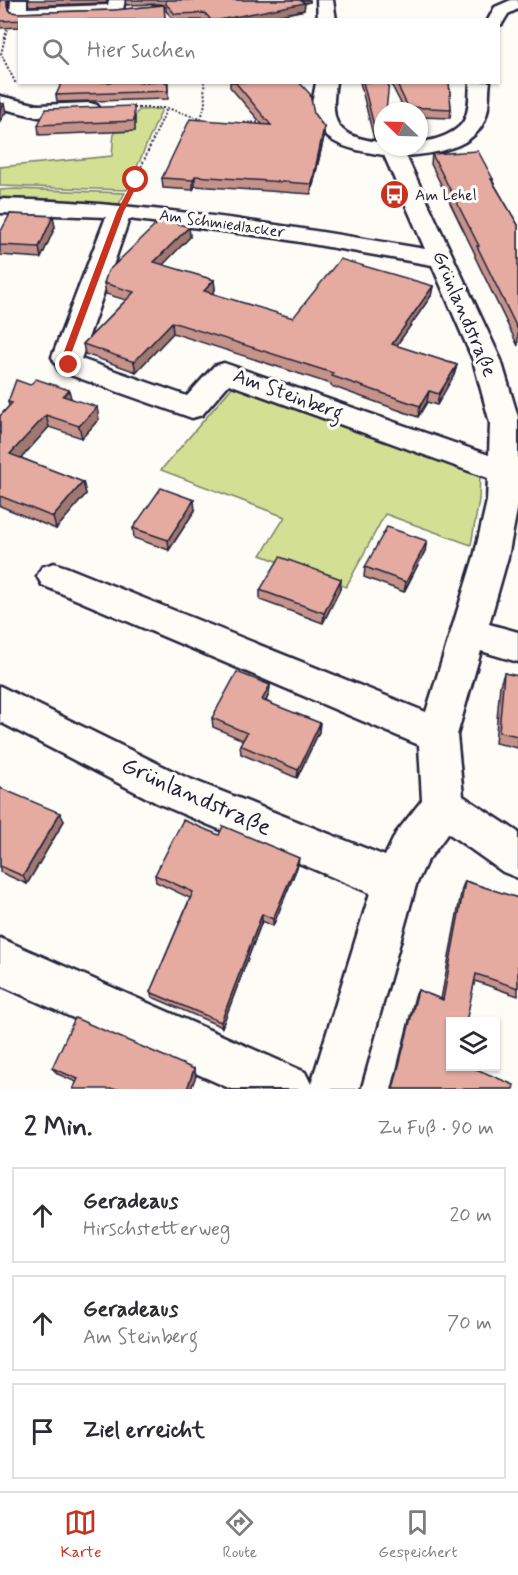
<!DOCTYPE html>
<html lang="de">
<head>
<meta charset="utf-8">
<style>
  :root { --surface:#fff; --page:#f2f2f3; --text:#2b2b33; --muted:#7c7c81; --line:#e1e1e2; --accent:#c8321e }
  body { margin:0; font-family:Mynerve,sans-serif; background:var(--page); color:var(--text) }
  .controls { position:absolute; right:18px; bottom:18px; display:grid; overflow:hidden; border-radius:0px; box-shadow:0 2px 4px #0004 }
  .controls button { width:54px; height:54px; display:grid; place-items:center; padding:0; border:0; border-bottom:2px solid var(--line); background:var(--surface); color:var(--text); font:30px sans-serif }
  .compass { position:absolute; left:374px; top:102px; width:54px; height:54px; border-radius:50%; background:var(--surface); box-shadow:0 2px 4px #0004; rotate:293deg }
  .stop { position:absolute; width:18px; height:18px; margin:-14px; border:4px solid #c8321e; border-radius:50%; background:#fff }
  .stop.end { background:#c8321e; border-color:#fff; box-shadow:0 2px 6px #0008 }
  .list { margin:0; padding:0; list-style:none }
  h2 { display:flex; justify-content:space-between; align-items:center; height:78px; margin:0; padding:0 24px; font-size:26px }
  h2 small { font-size:20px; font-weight:400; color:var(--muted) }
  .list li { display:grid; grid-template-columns:39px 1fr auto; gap:18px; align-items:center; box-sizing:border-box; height:96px; margin:0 12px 12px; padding:0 12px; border:2px solid var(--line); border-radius:0px }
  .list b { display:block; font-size:22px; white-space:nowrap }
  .list p { margin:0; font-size:20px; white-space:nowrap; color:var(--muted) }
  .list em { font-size:20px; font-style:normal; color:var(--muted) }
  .icon { flex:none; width:33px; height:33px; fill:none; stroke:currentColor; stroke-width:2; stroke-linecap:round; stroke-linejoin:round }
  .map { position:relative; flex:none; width:518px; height:1089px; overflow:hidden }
  .search { position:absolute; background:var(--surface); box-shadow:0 2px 4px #0004; left:18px; right:18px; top:18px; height:66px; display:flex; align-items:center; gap:15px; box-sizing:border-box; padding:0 21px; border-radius:0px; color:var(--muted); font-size:22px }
  .sheet { height:402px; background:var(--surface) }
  nav { display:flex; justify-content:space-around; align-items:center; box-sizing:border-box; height:84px; border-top:2px solid var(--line); background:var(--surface); font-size:16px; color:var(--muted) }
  nav a { display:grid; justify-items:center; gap:3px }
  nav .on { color:var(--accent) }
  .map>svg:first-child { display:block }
  .green { fill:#d3e094; stroke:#7a8168; stroke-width:1.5 }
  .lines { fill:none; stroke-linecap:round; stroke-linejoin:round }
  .minor-casing { stroke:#22223b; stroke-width:5 }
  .path-far1 { stroke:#22223b; stroke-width:2; stroke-dasharray:2 2; stroke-linecap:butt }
  .path { stroke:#22223b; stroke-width:3; stroke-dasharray:4 4; stroke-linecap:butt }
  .minor { fill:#fdfcf7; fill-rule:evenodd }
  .wall { fill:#c5938a; stroke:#22223b; stroke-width:1.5 }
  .shaded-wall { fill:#a07871; stroke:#22223b; stroke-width:1.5 }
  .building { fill:#e5aba1; stroke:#22223b; stroke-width:1.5 }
  .route { fill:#c8321e }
  .labels { text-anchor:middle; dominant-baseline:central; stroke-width:6; stroke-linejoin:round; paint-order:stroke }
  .far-poi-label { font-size:16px; fill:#22223b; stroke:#fdfcf7; text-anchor:start }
  .far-street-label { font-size:16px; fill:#22223b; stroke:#fdfcf7 }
  .street-label { font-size:20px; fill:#22223b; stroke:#fdfcf7 }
  .near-street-label { font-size:24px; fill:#22223b; stroke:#fdfcf7 }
</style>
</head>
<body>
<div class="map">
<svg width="518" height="1089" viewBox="0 0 518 1089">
  <rect width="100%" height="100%" fill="#fdfcf7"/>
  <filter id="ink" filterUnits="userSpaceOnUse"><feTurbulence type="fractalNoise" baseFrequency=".0167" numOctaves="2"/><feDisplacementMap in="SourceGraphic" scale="12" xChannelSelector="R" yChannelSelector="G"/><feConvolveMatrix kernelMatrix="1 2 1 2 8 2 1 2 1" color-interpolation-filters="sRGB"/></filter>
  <g filter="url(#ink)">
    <g class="green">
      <path d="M162,109l-35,81 -127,-4v-19l112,-11 2,-24 21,-1v-16l4,-5z"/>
      <path d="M16,189l109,4 -6,11 -119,-3v-11z"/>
      <path d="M234,385l246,88 -1,27 -8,45 -86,-31 -39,73 -85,-32 24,-38 -124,-47z"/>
    </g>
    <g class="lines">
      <defs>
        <g id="minor">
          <path d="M11,0h16v8l81,-3 1,-5h16l-3,14 -6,1 -97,3 -6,-1 -3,-4z"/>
          <path d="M317,0h16l3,20h-18z"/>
          <path d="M511,0h7v9l-10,5 -6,10 -4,1v-5h-10l7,-13z"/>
          <path d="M316,82h20c-7,46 2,54 47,61v4h36v-5c16,-1 42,-9 47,-26 4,-11 3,-23 4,-34h20c-2,11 0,23 -4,34 -9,32 -52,38 -80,40l95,204 17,57v88l-10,52 -19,67 29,8v30l-37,-11 -24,84 6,61 55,36v46l-15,-6 -55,-39 -22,30 -10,22 -57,204h-128l-231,-104v-47l305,134 6,12 59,-191 -213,-90 -157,-81v-36l185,91 200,79 11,-23 26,-33 -3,-55 -377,-160 -5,-9 5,-9 12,-4 12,4 360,145 48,-155 13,-56 1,-23 -259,-94 -27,31 -10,3 -133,-47 -7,-14 54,-140 -106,-4v-14c144,3 284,26 425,50l-41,-94c-27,-4 -67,-10 -72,-44 -1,-9 3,-19 4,-29zM129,219l148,19 155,27 41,95 17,63 -1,32 -265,-92 -10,3 -27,30 -106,-37z"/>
          <path d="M0,96l38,9 52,-2 7,2 3,4 -3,4 -7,2 -52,2 -38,-9z"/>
        </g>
      </defs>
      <use href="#minor" class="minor-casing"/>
      <g class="path-far1">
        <path d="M7,29l-6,25 15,30"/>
        <path d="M134,108h33"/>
        <path d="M240,123l26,-1"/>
        <path d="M138,174l29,-66 34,11 4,-15 -1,-22"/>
      </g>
      <path class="path" d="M130,192l9,-20"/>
      <use href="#minor" class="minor"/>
    </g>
    <g class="wall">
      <path d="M0,0h9v9l2,3 6,1 98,-3 49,-5 -3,-1 -35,1 -1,-5h185v2l-5,1 -1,7 -48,10h-82l-8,-9v-4l-2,-1 1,14h-145v7l-20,1z"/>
      <path d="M28,0h80l-2,3 -77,3z"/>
      <path d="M168,82v17l-111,3 -1,-7z"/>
      <path d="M230,82h51l33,32 10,13v10l-13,57 -116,-8 -2,4 -30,-2 -1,-10 100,-54 -32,-37z"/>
      <path d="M360,82h29l-6,29v30l-9,-2z"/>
      <path d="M390,82h59l2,27 -1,9 -31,-1v-6h-14z"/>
      <path d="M135,116v15l-96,4 -1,-10z"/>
      <path d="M432,154l61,25v3l25,43v121l-43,-89v-3l-44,-90z"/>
      <path d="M55,227l-14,31 -41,-3v-22z"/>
      <path d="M189,227l1,10 -28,28 52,15 1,10 -3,4 81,24 140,-32 -2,10 -35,50 61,19 -3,10 -17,30 -10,-3 -9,15 -87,-31v-2l-158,-51 -37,39 -51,-18 -2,-10 43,-44 -20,-6 -2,-11z"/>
      <path d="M71,398l28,21 -17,19 -33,-11 -28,31 62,24 3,12 -30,35 -56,-23v-90l9,-10 -1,-4z"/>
      <path d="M195,510l-26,40 -35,-12 -1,-10z"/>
      <path d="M425,551l-21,41 -40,-15 1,-10z"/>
      <path d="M341,579l-1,10 -17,34 -63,-23v-10z"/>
      <path d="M504,673l14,3v72l-23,-5 5,-58z"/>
      <path d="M270,685l-1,9 -3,7 53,31 -22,46 -56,-24 -1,-9 3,-5 -30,-13 -1,-9z"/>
      <path d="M0,788l64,33 -37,63 -27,-12z"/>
      <path d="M219,835l79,30 -25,61 -11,-5 -40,106 -70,-30 -2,-5 40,-94 -34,-16 -1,-7z"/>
      <path d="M465,881l53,17v98l-43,-15 -25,85 63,23h-121l23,-93 3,-6 23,9 21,-111z"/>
      <path d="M52,1068l142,1 2,7 -120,6 -18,-8z"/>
    </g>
    <g class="shaded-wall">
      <path d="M7,0h2l-1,14 -1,-7z"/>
      <path d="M297,0h13v2l-5,1 -1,7 -48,10h-37z"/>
      <path d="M4,104l2,8 -6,9v-10z"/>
      <path d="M324,127v10l-13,57 1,-10z"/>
      <path d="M195,176v10l-2,4v-10z"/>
      <path d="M53,216l2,11 -14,31 -2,-11z"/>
      <path d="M189,227l1,10 -35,36 -1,-11z"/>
      <path d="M214,280l1,10 -11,12v-11z"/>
      <path d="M433,286l-2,10 -41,59 2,-11z"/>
      <path d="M172,322l1,11 -37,39 -2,-10z"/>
      <path d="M457,365l-3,10 -17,30 2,-11z"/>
      <path d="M69,390l3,12 -9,-6z"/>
      <path d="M429,391l-2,11 -9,15 2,-11z"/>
      <path d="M97,407l2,12 -17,19 -3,-12z"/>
      <path d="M46,415l3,12 -35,39 -4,-12z"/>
      <path d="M83,482l3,12 -30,35 -3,-12z"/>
      <path d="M194,500l1,10 -26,40 -1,-10z"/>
      <path d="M427,541l-2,10 -21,41 2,-10z"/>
      <path d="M341,579l-1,10 -17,34 1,-10z"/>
      <path d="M270,685l-1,9 -7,15v-9z"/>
      <path d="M320,723l-1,9 -22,46 1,-8z"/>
      <path d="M60,813l4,8 -37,63 -4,-8z"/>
      <path d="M299,858l-1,7 -25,61v-7z"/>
      <path d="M262,914v7l-40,106 -1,-5z"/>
      <path d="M194,1069l2,7 -5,13h-4z"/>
    </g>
    <g class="building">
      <path d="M0,0h7v7l4,5 6,1 98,-3 49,-5 1,15h-111v-1l-54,2z"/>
      <path d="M166,0h134l5,3 -86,17h-8l-6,-7 -30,1 -9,-10z"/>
      <path d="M62,82h105l1,9 -112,4z"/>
      <path d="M235,82h64l11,12 4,20 10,13 -12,57 -117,-8 -2,4 -31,-2 28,-59 81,6z"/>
      <path d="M363,82h26l-3,29h-3v20l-8,-1z"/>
      <path d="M396,82h53l2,27 -43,-2z"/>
      <path d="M0,103l4,1 -4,7z"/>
      <path d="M134,106v15l-96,4 8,-16z"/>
      <path d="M478,151l15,28h-2l27,46v105l-41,-84h2l-47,-92z"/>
      <path d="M10,214l43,2 -14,31 -39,-2v-12z"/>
      <path d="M162,219l27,8 -35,35 60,18 -10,11 89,27 47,-59 93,27 -41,58 65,21 -18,29 -10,-3 -9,15 -88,-30 1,-3 -161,-51 -38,40 -51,-18 51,-52 -30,-9 4,-12z"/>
      <path d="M36,379l33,11 -6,6 34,11 -18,19 -33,-11 -36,39 73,28 -30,35 -53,-21v-80l12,-13 -4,-1 8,-22 14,5z"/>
      <path d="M161,488l33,12 -26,40 -35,-12z"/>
      <path d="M387,527l40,14 -21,41 -41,-15z"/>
      <path d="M280,557l61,22 -17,34 -64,-23z"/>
      <path d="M237,672l33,13 -8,15 58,23 -22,47 -58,-25 7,-12 -35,-15z"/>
      <path d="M504,673l14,3v60l-19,-4z"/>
      <path d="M0,788l60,25 -37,63 -23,-10z"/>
      <path d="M183,820l36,15 4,-9 76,32 -26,61 -11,-5 -41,108 -71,-30 43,-100 -38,-17z"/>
      <path d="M465,881l53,17v90l-42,-14 -10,48h-16v44h19l45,19 -1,4h-120l25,-99 25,10z"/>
      <path d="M75,1018l119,51 -7,20h-114l5,-10 -26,-11z"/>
    </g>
  </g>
  <path class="route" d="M134,179l6,1 -16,31 -54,146 3,8 -7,2 -4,-10 55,-146z"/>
  <defs>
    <symbol id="bus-disc" viewBox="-11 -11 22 22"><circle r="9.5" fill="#c8321e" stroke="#fdfcf7"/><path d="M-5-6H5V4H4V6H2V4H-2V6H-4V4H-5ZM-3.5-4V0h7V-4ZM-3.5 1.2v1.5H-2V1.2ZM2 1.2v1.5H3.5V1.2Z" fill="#fff"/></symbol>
  </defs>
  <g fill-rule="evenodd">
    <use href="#bus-disc" x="378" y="178" width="33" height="33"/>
  </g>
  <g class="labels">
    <g class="far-poi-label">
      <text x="415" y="195">Am Lehel</text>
    </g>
    <g class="far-street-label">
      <text transform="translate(222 224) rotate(8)">Am Schmiedlacker</text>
    </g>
    <g class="street-label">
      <text transform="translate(464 314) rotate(67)">Grünlandstraße</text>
      <text transform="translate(288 395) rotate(20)">Am Steinberg</text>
    </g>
    <g class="near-street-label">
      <text transform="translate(196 797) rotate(24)">Grünlandstraße</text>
    </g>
  </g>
</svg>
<div class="controls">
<button><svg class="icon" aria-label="layers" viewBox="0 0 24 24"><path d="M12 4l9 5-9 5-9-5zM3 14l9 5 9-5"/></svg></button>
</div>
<svg class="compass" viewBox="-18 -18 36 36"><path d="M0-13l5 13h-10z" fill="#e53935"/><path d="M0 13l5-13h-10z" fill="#7c7c81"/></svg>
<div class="stop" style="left:136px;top:180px"></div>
<div class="stop end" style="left:69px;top:365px"></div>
<div class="search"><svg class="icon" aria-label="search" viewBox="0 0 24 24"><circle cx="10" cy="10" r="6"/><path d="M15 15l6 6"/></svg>Hier suchen</div>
</div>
<section class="sheet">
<h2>2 Min.<small>Zu Fuß · 90 m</small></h2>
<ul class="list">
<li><svg class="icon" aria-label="ahead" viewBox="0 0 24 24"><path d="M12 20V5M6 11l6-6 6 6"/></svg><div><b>Geradeaus</b><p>Hirschstetterweg</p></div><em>20 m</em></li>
<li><svg class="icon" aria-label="ahead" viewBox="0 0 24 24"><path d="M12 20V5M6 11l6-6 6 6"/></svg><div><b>Geradeaus</b><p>Am Steinberg</p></div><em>70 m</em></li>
<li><svg class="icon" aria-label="arrive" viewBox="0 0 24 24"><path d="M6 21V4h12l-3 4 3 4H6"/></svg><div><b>Ziel erreicht</b></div></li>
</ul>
</section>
<nav>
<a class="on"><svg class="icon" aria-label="map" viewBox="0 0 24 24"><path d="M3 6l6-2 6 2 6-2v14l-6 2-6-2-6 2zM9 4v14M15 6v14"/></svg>Karte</a>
<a><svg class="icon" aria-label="directions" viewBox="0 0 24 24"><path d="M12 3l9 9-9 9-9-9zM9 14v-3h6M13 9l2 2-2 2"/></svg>Route</a>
<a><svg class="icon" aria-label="saved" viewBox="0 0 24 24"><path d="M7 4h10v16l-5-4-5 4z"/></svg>Gespeichert</a>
</nav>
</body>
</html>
